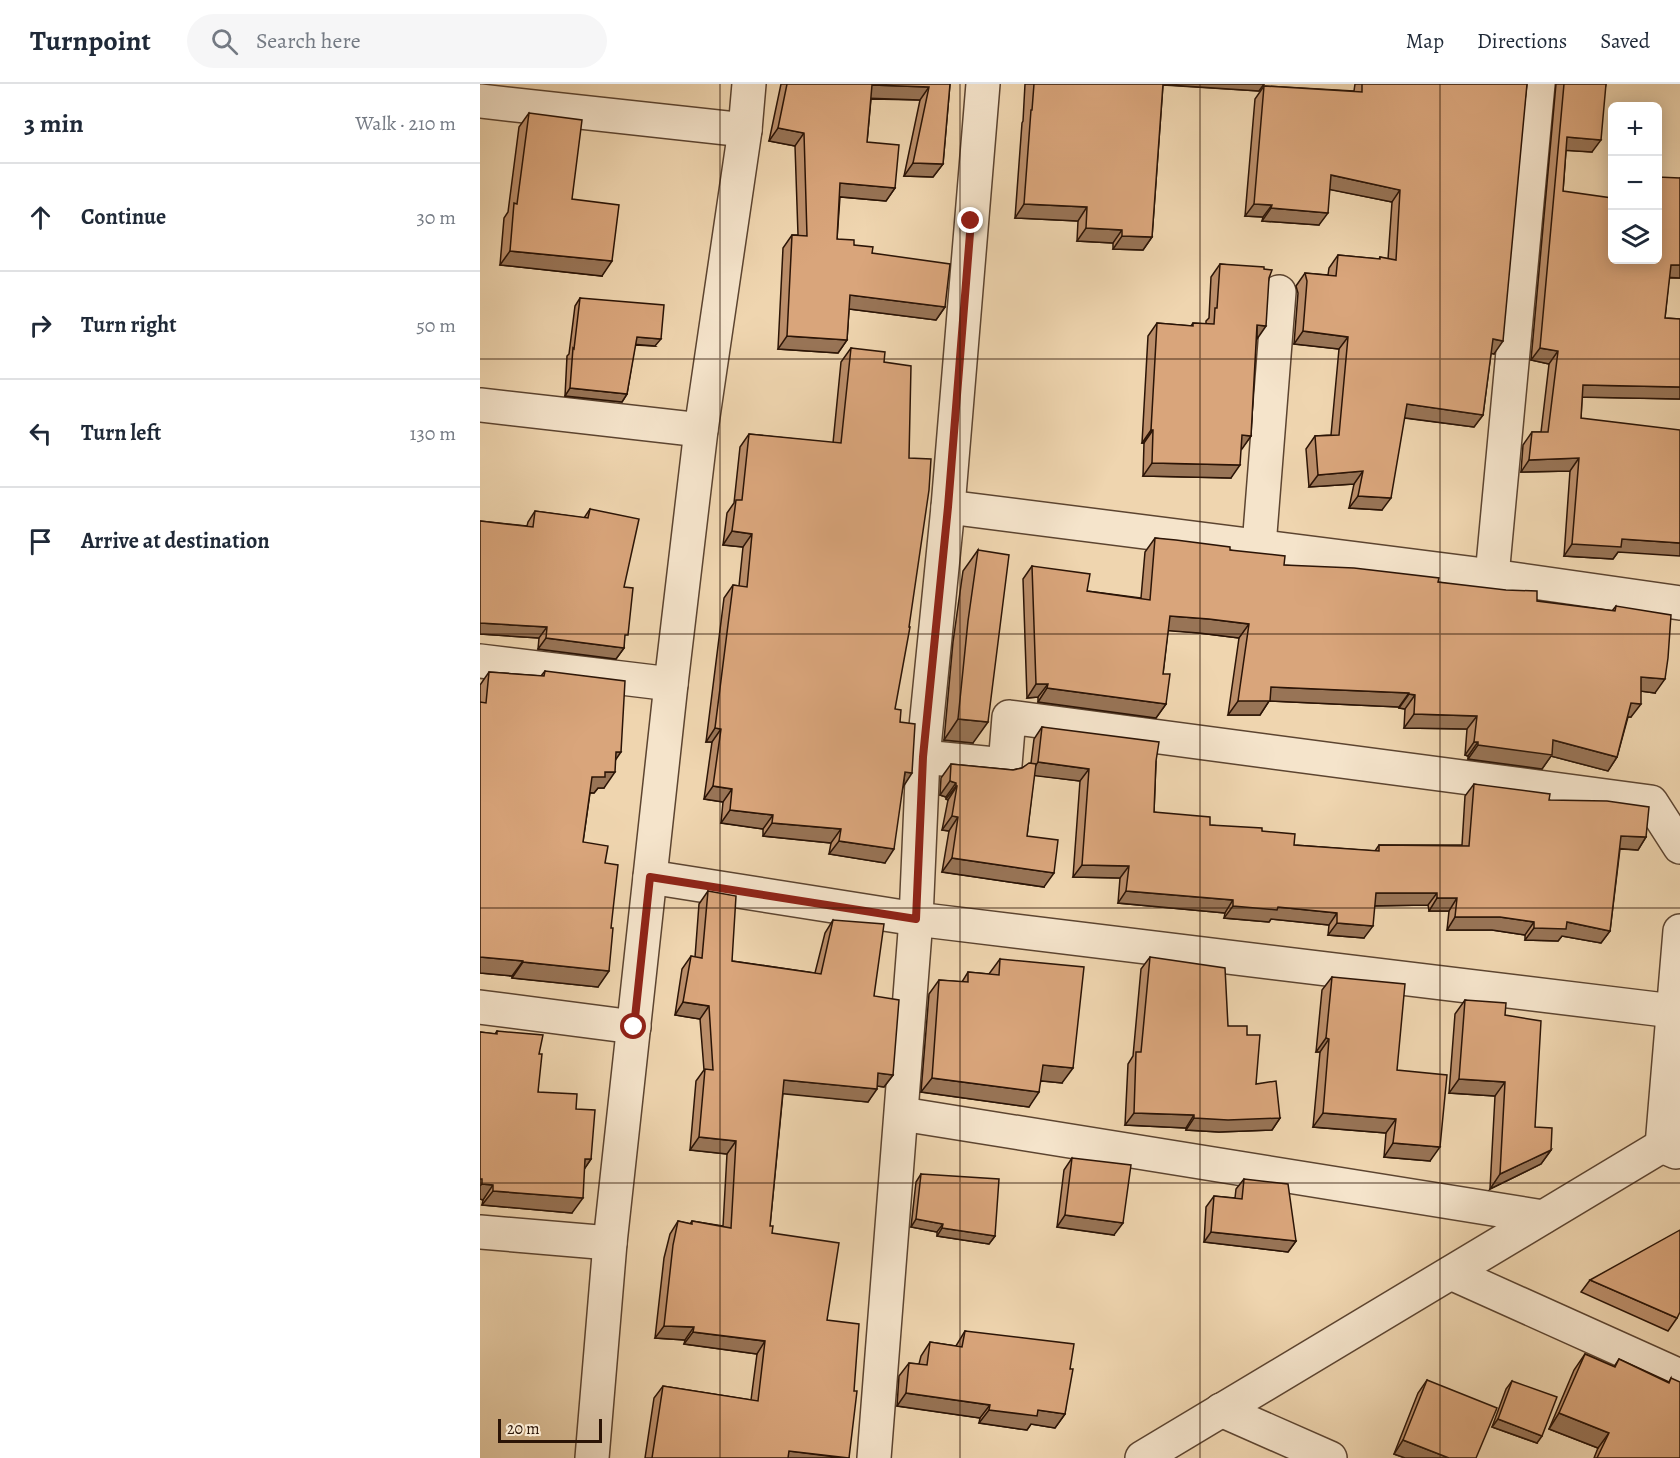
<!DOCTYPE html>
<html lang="en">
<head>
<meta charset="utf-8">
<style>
  :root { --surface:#fff; --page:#f6f6f7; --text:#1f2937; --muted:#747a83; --line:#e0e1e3 }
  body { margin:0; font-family:Alegreya,serif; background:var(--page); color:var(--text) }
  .controls { position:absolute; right:18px; top:18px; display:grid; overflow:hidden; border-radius:9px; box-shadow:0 3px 15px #0003 }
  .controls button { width:54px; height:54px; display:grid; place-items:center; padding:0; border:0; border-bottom:2px solid var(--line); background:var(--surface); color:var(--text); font:30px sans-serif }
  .scale { position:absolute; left:18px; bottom:15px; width:104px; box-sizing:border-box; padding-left:6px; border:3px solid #2b1406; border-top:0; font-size:16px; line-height:21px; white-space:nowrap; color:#2b1406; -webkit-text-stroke:4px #f5e4cb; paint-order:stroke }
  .stop { position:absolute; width:18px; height:18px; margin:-14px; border:4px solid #8f2418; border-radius:50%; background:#fff }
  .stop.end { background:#8f2418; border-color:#fff; box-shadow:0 2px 6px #0008 }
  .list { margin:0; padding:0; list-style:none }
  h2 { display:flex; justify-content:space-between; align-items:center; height:78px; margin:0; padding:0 24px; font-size:26px }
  h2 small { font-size:20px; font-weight:400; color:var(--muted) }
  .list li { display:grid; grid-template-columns:39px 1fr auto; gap:18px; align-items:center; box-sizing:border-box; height:108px; padding:0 24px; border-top:2px solid var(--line) }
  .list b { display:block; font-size:22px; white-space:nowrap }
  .list em { font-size:20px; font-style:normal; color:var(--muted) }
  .icon { flex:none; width:33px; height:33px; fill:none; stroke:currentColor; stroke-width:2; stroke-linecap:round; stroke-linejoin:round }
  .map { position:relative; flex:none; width:1200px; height:1374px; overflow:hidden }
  header { display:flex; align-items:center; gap:36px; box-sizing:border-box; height:84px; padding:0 30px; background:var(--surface); border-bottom:2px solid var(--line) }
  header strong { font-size:28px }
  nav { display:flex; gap:33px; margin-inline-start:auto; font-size:21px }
  .search { width:420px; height:54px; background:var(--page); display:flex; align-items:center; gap:15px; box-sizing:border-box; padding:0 21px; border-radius:33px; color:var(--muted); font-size:22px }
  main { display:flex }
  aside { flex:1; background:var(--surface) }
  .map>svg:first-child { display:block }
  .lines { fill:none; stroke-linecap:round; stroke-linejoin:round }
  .street-casing { stroke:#5c4430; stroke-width:36 }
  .street { stroke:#f5e4cb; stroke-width:33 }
  .wall { fill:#bb8e6a; stroke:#2b1406; stroke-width:1.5 }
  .shaded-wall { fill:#987456; stroke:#2b1406; stroke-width:1.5 }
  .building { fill:#d9a57b; stroke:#2b1406; stroke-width:1.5 }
  .route { stroke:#8f2418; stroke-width:8 }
  .grid { fill:none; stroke:#2b1406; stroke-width:1.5; stroke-opacity:0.55 }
</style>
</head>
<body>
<header>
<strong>Turnpoint</strong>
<div class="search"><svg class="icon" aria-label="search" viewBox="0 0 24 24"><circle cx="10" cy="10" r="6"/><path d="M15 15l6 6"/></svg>Search here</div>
<nav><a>Map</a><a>Directions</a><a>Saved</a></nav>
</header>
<main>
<aside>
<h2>3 min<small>Walk · 210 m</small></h2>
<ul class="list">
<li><svg class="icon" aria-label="ahead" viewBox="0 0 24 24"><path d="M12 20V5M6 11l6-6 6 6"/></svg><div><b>Continue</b></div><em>30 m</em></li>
<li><svg class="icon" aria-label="right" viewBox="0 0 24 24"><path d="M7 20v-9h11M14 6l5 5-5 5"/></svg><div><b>Turn right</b></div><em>50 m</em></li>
<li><svg class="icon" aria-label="left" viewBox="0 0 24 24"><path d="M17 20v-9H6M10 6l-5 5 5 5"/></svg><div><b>Turn left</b></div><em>130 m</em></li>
<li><svg class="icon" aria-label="arrive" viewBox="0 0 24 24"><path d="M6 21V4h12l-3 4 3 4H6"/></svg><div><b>Arrive at destination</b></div></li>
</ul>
</aside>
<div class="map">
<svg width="1200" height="1374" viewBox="0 0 1200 1374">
  <rect width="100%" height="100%" fill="#efd5af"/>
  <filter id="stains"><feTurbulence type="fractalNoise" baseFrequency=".00333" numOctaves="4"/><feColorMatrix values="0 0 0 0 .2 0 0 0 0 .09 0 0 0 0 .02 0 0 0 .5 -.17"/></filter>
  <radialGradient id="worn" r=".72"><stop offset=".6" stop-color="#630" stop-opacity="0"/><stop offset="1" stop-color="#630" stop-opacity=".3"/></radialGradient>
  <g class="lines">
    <defs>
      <g id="street">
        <path d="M0,17l265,29"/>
        <path d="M0,321l221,25"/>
        <path d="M468,423l544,69 188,27"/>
        <path d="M779,462l20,-254"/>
        <path d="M1012,492l46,-492"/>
        <path d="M0,577l191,23"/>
        <path d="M443,673l82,8 4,-48 642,85 29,45"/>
        <path d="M170,793l266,42 757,92"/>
        <path d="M0,923l154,20"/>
        <path d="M422,1030l641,103"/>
        <path d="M1196,1068l-14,-6 18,-215"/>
        <path d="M0,1148l130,11"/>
        <path d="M971,1189l229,103"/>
        <path d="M741,1326l109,48"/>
        <path d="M112,1374l18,-215 61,-559 30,-254 44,-300 4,-46"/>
        <path d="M394,1374l42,-539 7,-162 25,-250 35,-423"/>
        <path d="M662,1374l538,-323"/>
      </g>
    </defs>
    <use href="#street" class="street-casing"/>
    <use href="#street" class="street"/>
  </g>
  <g class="wall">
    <path d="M301,0h169l-7,80 -10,13 -29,-1 16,-76 -49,-1 -4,43 28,46 -9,13 -46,-4 -3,42 17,6 18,8 73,54 -9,13 -87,-11 -2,31 -9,13 -60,-4 5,-101 9,-13h6l-3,-89 -26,-5z"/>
    <path d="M545,0h239l-5,7 -96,-6 -11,152 -9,13 -30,-1v-6l-36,-2 1,-20 -63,-3 7,-95 1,-2z"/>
    <path d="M875,0h172l-33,270 -3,-1 -8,62 -9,12 -70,-9 -22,92 -33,-2 5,-24 -45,3 -3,-38 9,-13 16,-1 8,-86 -45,-5 4,-51 -2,-7 9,-13 23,2 1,-7 9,-13 41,4 1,-2 8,2 4,-57 -63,-13 -10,36 -57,-4 1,-4 -18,-1 10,-117 9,-13 90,5z"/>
    <path d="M1076,0h50l-14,68 -26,-2 -3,41 49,69 68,-82v100h-11l-4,40 15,1v80l-98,-2 -1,21 37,134 -5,7 -49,-3 6,-85 -49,1 2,-27 9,-13h9l8,-68 -18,-4z"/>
    <path d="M49,29l43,86 30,77 -102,-11 4,-47 4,-6 11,-85z"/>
    <path d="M740,180l44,5 5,9 -13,61 -5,97 -10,13 -10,29 -88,-2 1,-33h-2l6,-107 9,-13 34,3 2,-3 13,1v-3l3,-3 2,-41z"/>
    <path d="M100,214l75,48 -20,-1 -8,49 -5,8 -57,-6 2,-40 2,-2 6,-48z"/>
    <path d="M371,264l33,14 11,347 5,13 3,65 -18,76 -56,-9 2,-11 -68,-7v-7l-42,-6 2,-21 -19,-3 8,-57h-6l18,-144 9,-13 6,1 4,-39 -20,-2 4,-32 7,-10 6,-56 9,-13 84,9 8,-81z"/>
    <path d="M110,425l34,78v61l-8,11 -78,-10 1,-11 -59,-4v-113l47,5 1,-4 7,-11 49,7z"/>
    <path d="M675,454l75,12 54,15 154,17 99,19 75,10 4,-5 39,87 -14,-2 -10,26h-3l-11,40 -9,14 -57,-15 -9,13 -74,-10v-3l-3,-1 2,-26 -63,-1 1,-19 -6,-1v-1l-130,-6 -9,14h-32l11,-77 -40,-5 -31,-3 -5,44 3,30 -10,14 -118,-16v-5l-11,1 -4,-119 9,-13 55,25 54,7 4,-46z"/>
    <path d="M498,466l-5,193 -29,-3 9,-98 10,-71z"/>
    <path d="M65,587l70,89 -11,28h-6l-4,5h-4l-7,49 22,21 -7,124 -86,-9v-2l-32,-3v-288l9,-13 52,4z"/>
    <path d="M562,643l114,34 -2,51 56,13 52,6 32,14 81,6 4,-6h83l3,-49 9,-12 75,16 97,37 -8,13 -18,-1 -10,82 -9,12 -39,-7 -4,5 -33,-1v-5l-33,-5h-45l2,-19h-20l-1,-6 -54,1 -10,32 -36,-3 1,-10 -58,-6 -2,3 -45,-4 1,-5 -107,-10 2,-25 -47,-1 7,-96 -46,-6 -7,61 17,51 -102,-15 7,-41 -7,-1 6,-30 -2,-1v-2l-6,-2 1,-17 10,-14 62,6 9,-2 9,-5 3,-24z"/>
    <path d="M228,807l24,70 83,12 10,-40 8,-13 41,76 19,79 -9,12 -7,-1 -9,16 -85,-9 -13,133 2,7 55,87 22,138h-204l9,-60 9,-12 88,14 6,-46 -73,-10 1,-4 -30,-2 9,-80 6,-24 8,-13 12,3 2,-3 31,5 4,-72 -37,-4 6,-69 8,-11 -4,-51 -25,-4 7,-46 9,-13 4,1 4,-53z"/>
    <path d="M670,873l78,69 19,9 9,49 24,34 -8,12 -53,2 -33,-2v-2l-61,-3 3,-61 5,-8 8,-87z"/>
    <path d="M520,875l62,124 -21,-2 -12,26 -108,-15 8,-98 10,-14 23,2 6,-10 21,2z"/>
    <path d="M852,893l65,93 33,91 -46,-4 2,-24 -73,-6 7,-75h-4l6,-62z"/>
    <path d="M985,916l40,15 30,112 16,23 -10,14 -51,25 5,-93 -46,-3 6,-79z"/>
    <path d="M17,947l42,23 -1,38 38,17 15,50 -7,10 -12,44 -90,-8 1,-5 -3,-1v-167l15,2z"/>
    <path d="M592,1074l42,77 -57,-8 7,-57z"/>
    <path d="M441,1090l74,62 -6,8 -52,-8v-4l-26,-5 5,-45z"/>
    <path d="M764,1095l52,62 -8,11 -84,-10 2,-35 8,-11 21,2 1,-9z"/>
    <path d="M1110,1196l87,38 -9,13 -87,-39z"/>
    <path d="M485,1247l105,38 -5,45 -10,14 -24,-4 -4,6 -48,-7 1,-5 -83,-12 2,-30 10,-13 10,1 2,-8 9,-14 26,4z"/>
    <path d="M1105,1270l29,13 5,-8 50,23 2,-4 9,80h-86l4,-10 -49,-19 25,-59z"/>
    <path d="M947,1296l49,78h-71l-11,-4 24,-61z"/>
    <path d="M1032,1297l25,62 -45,-16 14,-38z"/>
  </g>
  <g class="shaded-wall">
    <path d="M674,0h110l-5,7z"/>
    <path d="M392,1l57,2 -9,13 -57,-2z"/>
    <path d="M298,44l26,5 -9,13 -26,-5z"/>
    <path d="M1087,53l34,3 -9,12 -33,-2z"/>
    <path d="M433,79l30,1 -10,13 -29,-1z"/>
    <path d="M851,91l69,15 -8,12 -70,-14z"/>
    <path d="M360,99l55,5 -9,13 -55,-5z"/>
    <path d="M544,120l63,3 -9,14 -63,-3z"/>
    <path d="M774,120l18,1 -9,12 -18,-1z"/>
    <path d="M791,124l57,5 -9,12 -57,-4z"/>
    <path d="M606,144l36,2 -9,13 -36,-2z"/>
    <path d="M642,152l30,1 -9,13 -30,-1z"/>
    <path d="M30,167l102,10 -10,15 -102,-11z"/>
    <path d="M1191,181h9v13l-18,-1z"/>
    <path d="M370,211l95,12 -9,13 -95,-12z"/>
    <path d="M777,241l9,1 -9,13z"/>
    <path d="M823,247l45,6 -9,12 -45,-5z"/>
    <path d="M307,252l60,4 -9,13 -60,-4z"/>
    <path d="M157,253l24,2 -6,7 -24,-2z"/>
    <path d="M1013,255l10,2 -9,13 -10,-2z"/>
    <path d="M1060,264l18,3 -9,13 -18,-4z"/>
    <path d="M1103,301l97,2v12l-106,-2z"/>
    <path d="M90,304l57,6 -5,8 -57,-6z"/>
    <path d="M927,320l76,11 -9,12 -76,-10z"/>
    <path d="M671,346h2l-9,13h-2z"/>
    <path d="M762,351l9,1 -9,13 -9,-1z"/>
    <path d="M1099,374l-9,13 -49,1 8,-12z"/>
    <path d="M672,379l88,2 -9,13 -88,-2z"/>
    <path d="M883,387l-9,13 -45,3 9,-12z"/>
    <path d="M878,412l33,2 -9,12 -33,-2z"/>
    <path d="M252,447l20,3 -9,13 -20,-2z"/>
    <path d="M1142,455l58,4v13l-62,-4 -5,7 -49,-3 8,-12z"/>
    <path d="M690,532l39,3 40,5 -10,14 -40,-5 -39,-3z"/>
    <path d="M0,539l67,4 -8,11 -59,-4z"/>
    <path d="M66,554l78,10 -8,11 -78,-10z"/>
    <path d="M1161,593l24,2 -10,14 -23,-3z"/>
    <path d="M556,600h12l-10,13 -11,1z"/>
    <path d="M791,603l138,6 -10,14 -130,-6 -9,14h-32l10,-14z"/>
    <path d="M567,604l119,16 -10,14 -118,-16z"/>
    <path d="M929,610l6,1 -10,14 -6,-1z"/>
    <path d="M1151,619l10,1 -10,13h-9z"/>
    <path d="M934,630l63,2 -10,13 -63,-1z"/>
    <path d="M478,635l30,3 -15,21 -29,-3z"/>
    <path d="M235,644l6,1 -9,13h-6z"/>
    <path d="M1073,656l64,17 -9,14 -57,-15 -9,13 -74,-10 10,-14z"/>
    <path d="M994,658h4l-10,14 -3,-1z"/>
    <path d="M136,668h5l-11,16z"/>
    <path d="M558,678l51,7 -9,12 -51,-6z"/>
    <path d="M125,688h10l-11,16h-6l-4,5 -13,-1 11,-15z"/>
    <path d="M425,688l7,1 -9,14z"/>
    <path d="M470,697l6,2 -10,14 -6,-2z"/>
    <path d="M233,702l19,3 -9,13 -19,-3z"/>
    <path d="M476,702h1l-9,14 -2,-1z"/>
    <path d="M250,726l43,5 -10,14 -42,-6z"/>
    <path d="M472,732l6,1 -9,14 -7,-1z"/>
    <path d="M292,739l69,6 -10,14 -68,-7z"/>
    <path d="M1141,752l25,1 -8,13 -25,-2z"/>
    <path d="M359,757l55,8 -9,14 -56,-9z"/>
    <path d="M472,774l102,15 -10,14 -102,-15z"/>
    <path d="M602,781l47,1 -9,12 -47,-1z"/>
    <path d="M646,807l107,9 -8,13 -107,-10z"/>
    <path d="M896,809h61l-9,12 -61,1z"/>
    <path d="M957,814h20l-8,13h-20z"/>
    <path d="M753,822l45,1 59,6 -8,12 -58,-6 -2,3 -45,-4z"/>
    <path d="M975,833h45l34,5 -9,13 -33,-5h-45z"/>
    <path d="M1087,838l43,9 -9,12 -39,-7 -4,5 -33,-1 9,-12z"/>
    <path d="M857,839l36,3 -9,12 -36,-3z"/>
    <path d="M0,873l43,4 -11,15 -32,-3z"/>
    <path d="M43,878l86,9 -11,16 -86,-9z"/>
    <path d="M203,918l26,4 -9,13 -25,-4z"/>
    <path d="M846,954l3,1 -9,13h-4z"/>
    <path d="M563,981l30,3 -11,15 -29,-3z"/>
    <path d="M398,989l15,2 -9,12 -14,-2z"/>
    <path d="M452,994l107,14 -10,15 -108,-15z"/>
    <path d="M979,995l46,3 -10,14 -46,-3z"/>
    <path d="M304,996l93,9 -9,13 -92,-9z"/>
    <path d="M654,1029l60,2 -8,13 -61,-3z"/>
    <path d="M843,1029l73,6 -10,14 -73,-6z"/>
    <path d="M714,1034h86l-8,12 -53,2 -33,-2z"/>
    <path d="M219,1053l37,4 -9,13 -37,-4z"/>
    <path d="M913,1059l47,4 -10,14 -46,-4z"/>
    <path d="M1071,1066l-10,14 -51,25 10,-15z"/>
    <path d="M105,1075h6l-10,15z"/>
    <path d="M2,1100l11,1 -10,15 -3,-1v-13z"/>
    <path d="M13,1107l90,7 -11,15 -90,-8z"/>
    <path d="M585,1131l58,8 -9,12 -57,-8z"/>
    <path d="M436,1135l27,5 -6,8 -26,-5z"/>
    <path d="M462,1144l53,8 -6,8 -52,-8z"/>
    <path d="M731,1148l85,9 -8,11 -84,-10z"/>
    <path d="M184,1242l30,1 -9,13 -30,-2z"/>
    <path d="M213,1248l72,9 -8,13 -73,-10z"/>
    <path d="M426,1309l84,12 -10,13 -83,-12z"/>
    <path d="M509,1326h49l27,4 -10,14 -24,-4 -4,6 -48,-7z"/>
    <path d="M1079,1329l50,20 -11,15 -49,-19z"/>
    <path d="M1018,1335l44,17 -5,7 -45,-16z"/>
    <path d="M923,1356l46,18h-44l-11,-4z"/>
    <path d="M309,1367l54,7h-59z"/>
  </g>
  <g class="building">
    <path d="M307,0h163l-7,80 -30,-1 16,-76 -57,-2 -5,57 32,3 -4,43 -55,-5 -3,56 17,1v5l19,2 -1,6 78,11 -5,43 -95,-12 -3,45 -60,-4 5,-101 15,1 -3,-103 -26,-5z"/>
    <path d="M554,0h129l-11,153 -30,-1v-6l-36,-2 1,-21 -63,-3 7,-94h1z"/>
    <path d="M882,0h165l-24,257 -10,-2 -10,76 -76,-11 -16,94 -33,-2 5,-25 -45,4 -3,-39 24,-1 9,-98 -45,-6 4,-50 -2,-8 31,3 2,-21 42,4v-2l16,3 4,-70 -69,-15 -3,38 -57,-5 1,-3 -18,-1 10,-118 98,6z"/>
    <path d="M1084,0h42l-5,56 -34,-3 -4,54 49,7v62h46v-83l22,1v87h-9l-6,53 15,1v68l-97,-2 -2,33 99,12v113l-58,-4 -1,8 -49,-3 7,-86 -50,2 3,-28h16l10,-81 -18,-3z"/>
    <path d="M49,29l53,7 -10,79 47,6 -7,56 -102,-10 4,-48 3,1z"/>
    <path d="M740,180l44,3v2l8,1 -3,8 -3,48 -9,-1 -6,111 -9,-1 -2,30 -88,-2 1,-33h-2l6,-107 36,3v-3l21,1 1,-16h2z"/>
    <path d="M100,214l84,7 -3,34 -24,-2 -10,57 -57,-6 3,-40 1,1z"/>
    <path d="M371,264l34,4 -1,10 27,4 -2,92 22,1 -2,31 -20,137h1l-15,82 6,1 -1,12 15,2 -3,49 -7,-1 -11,77 -55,-8 2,-12 -69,-6 1,-8 -43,-5 2,-21 -19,-3 8,-57 -6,-1 18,-143 14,2 5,-53 -20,-3 4,-31h6l7,-66 92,9z"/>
    <path d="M110,425l49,10 -15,68 9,1 -5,47h-3l-1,13 -78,-10 1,-11 -67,-4v-102l53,6 2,-16 53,7z"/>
    <path d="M675,454l21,2 54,7v3l55,6 -1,9 70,3 85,10 -1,4 68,8 31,1v10l78,10 1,-5 55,9 -3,43 -3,21 -24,-2v27l-10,-1 -14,54 -64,-17 -1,15 -74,-10v-3h-4l3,-26 -63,-2 1,-19 -6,-1v-1l-138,-6 -1,14h-32l11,-77 -40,-5 -39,-3 -7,58h7l-4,30 -119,-16 1,-4h-12l-4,-118 58,8 -3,17 63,9z"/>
    <path d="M498,466l31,5 -21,167 -30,-3 10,-98z"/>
    <path d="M65,587l80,10 -4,71h-5l-1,20h-10v5h-13l-9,65 25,4 -3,17 13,2 -7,63h2l-4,43 -86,-9v-1l-43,-4v-255l6,1 3,-31 55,4z"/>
    <path d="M562,643l117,15 -3,19 -2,51 56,5v8l52,3v3l33,3 -1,11 85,6v-6l90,1 5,-62 76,10 -1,6 58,1 42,6 -3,30 -25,-1 -11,95 -43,-9 -1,7 -32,-1v-6l-34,-5h-45l2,-19h-20v-5h-61l-3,33 -36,-3v-10l-59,-6 -1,3 -44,-4v-6l-107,-9 3,-25 -47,-1 7,-96 -51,-7z"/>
    <path d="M549,679l7,1 -9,72 31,4 -4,33 -102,-15 6,-41 -6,-1 5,-30h-1v-3l-6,-2 1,-17 62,6 9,-2z"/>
    <path d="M228,807l28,5 -4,65 89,13 12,-54 51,4 -10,72 25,4 -6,75 -15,-2 -1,16 -93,-9 -14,146h3l-1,7 67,10 -12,77 32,4 -5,67h3l-8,67 -60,-7 -1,7h-136l11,-72 95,15 7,-60 -72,-9 1,-5 -30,-1 9,-81 5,-24 14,3v-3l39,7 5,-87 -37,-4 6,-68 8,1 -4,-64 -26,-4 8,-46 11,2z"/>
    <path d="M670,873l75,11 3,58h19v9h13l-4,49 20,-3 4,37 -52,2 -34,-2v-3l-60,-2 2,-61h5z"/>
    <path d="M520,875l84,8 -11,101 -30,-3 -4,27 -107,-14 7,-98 29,2v-10l31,3z"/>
    <path d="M852,893l73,7 -8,86 50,5 -7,72 -47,-4 3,-24 -73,-6 6,-74 -3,-1z"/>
    <path d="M985,916l41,3 -1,12 36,6 -6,106 17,1 -1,22 -51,24 5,-92 -46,-3z"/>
    <path d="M17,947l46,4 -4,19h3l-4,38 39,2 -1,15 19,1 -4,49h-6l-2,39 -90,-7v-6l-11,-1v-5h-2v-147l17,2z"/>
    <path d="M592,1074l59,7 -8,58 -58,-8z"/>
    <path d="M441,1090l78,5 -4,57 -53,-8 1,-4 -27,-5z"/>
    <path d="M764,1095l44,5 8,57 -85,-9 3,-36 28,3z"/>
    <path d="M1200,1146v82l-3,6 -87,-38z"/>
    <path d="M485,1247l109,13 -4,25h3l-8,45 -27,-4 -1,6 -48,-6 1,-5 -84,-12 3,-30 18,2 3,-23 32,5z"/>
    <path d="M1105,1270l30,13 4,-8 50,24 2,-5 9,4v76h-83l12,-25 -50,-20z"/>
    <path d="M947,1296l70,28 -21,50h-27l-46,-18z"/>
    <path d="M1032,1297l45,16 -15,39 -44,-17z"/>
  </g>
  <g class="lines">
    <path class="route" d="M154,943l16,-150 266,42 7,-162 25,-250 23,-286"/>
  </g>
  <path class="grid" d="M240,0v1374M480,0v1374M720,0v1374M960,0v1374M0,275h1200M0,550h1200M0,824h1200M0,1099h1200"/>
  <rect width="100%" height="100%" filter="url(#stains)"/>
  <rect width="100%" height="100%" fill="url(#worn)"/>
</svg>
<div class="controls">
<button>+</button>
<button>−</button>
<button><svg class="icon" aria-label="layers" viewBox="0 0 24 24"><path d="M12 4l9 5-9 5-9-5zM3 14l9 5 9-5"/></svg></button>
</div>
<div class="scale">20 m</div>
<div class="stop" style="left:154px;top:943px"></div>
<div class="stop end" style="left:491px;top:137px"></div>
</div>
</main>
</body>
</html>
